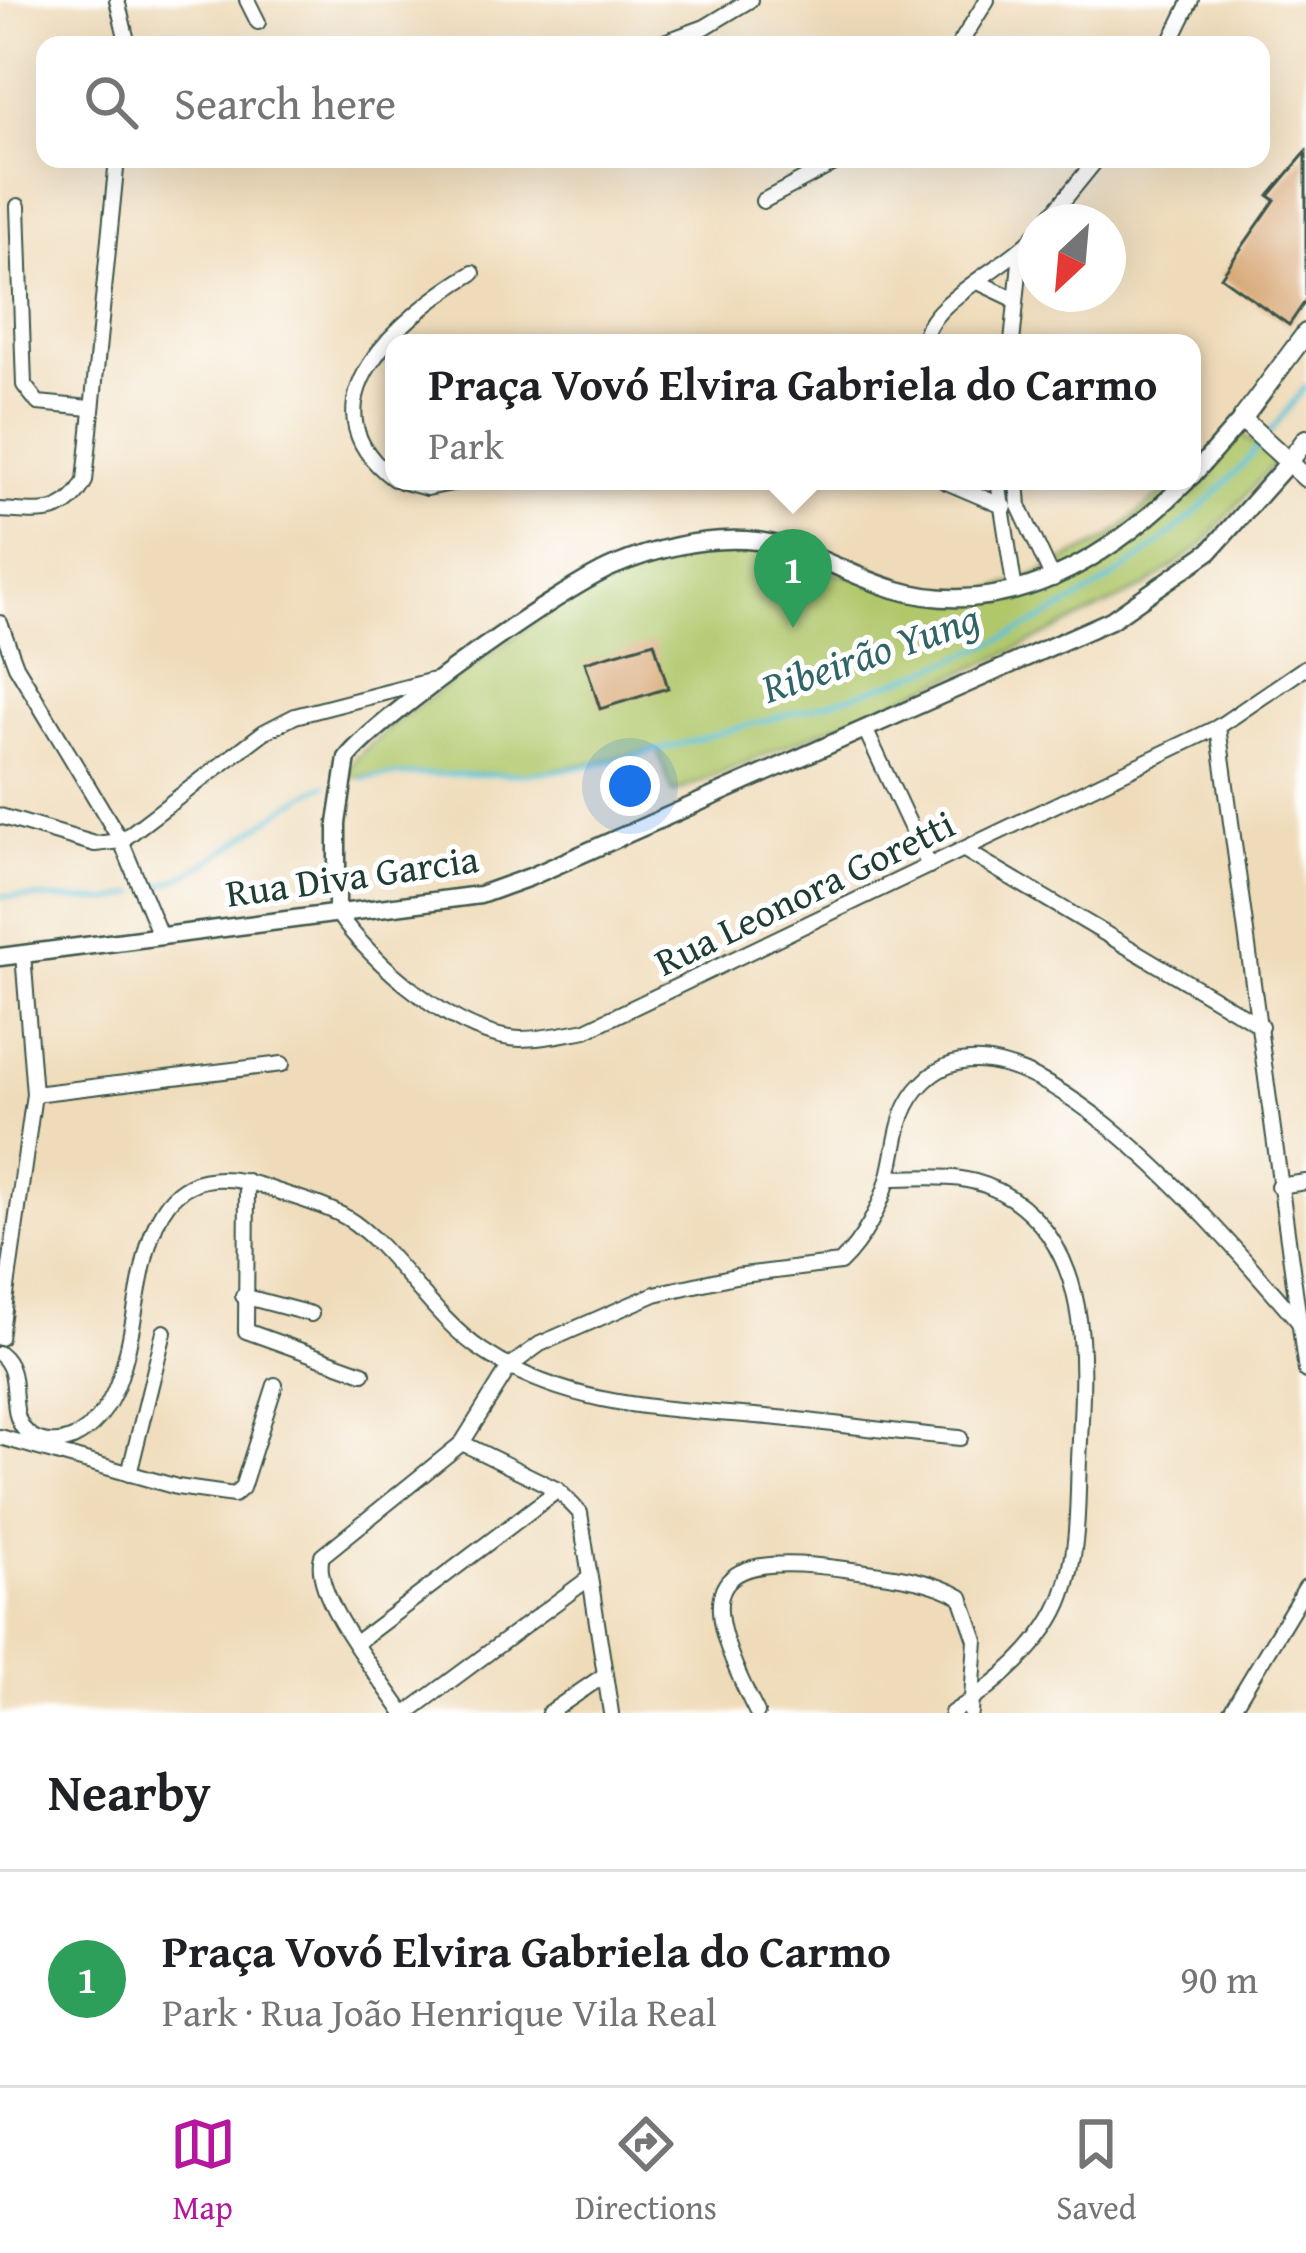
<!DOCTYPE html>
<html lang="en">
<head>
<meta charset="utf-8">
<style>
  :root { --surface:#fff; --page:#f6f6f6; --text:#202124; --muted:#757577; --line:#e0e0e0; --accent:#b5179e }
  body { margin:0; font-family:"Gentium Book Plus",serif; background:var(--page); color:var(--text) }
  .compass { position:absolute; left:1018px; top:204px; width:108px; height:108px; border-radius:50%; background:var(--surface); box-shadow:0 12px 48px #0002; rotate:206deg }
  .you { position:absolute; left:630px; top:786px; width:42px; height:42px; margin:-30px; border:9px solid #fff; border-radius:50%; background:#1a73e8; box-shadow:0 0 0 18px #1a73e833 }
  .badge { display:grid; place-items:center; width:78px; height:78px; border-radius:50%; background:var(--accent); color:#fff; font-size:39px; font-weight:700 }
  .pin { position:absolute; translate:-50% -99px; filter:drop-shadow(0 3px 6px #0008) }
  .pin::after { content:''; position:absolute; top:63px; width:42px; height:36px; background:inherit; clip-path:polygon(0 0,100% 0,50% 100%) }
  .popup { position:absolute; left:385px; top:334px; width:816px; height:156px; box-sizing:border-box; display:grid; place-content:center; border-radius:24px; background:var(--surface); filter:drop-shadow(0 3px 9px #0005); font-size:39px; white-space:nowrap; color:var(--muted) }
  .popup b { font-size:45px; color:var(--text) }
  .popup::after { content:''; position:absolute; left:50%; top:100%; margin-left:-24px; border:24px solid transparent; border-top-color:var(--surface) }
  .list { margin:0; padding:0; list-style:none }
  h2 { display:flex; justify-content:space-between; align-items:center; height:156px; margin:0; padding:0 48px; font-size:51px }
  h2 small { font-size:39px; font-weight:400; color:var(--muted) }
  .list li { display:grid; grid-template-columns:78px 1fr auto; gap:36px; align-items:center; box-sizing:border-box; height:216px; padding:0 48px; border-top:3px solid var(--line) }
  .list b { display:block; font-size:45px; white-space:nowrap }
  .list p { margin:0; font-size:39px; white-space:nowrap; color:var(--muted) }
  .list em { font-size:39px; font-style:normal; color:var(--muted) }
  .icon { flex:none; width:66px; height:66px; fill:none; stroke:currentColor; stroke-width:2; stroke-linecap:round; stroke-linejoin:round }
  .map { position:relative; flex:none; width:1306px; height:1713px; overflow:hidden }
  .search { position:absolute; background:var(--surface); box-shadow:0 12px 48px #0002; left:36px; right:36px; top:36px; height:132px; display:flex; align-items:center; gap:30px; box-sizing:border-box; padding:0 42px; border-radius:24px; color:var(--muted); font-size:45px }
  .sheet { height:372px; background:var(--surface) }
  nav { display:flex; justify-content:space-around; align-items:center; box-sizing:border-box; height:168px; border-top:3px solid var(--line); background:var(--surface); font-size:33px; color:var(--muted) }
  nav a { display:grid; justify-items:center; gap:6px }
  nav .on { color:var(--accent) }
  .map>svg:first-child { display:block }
  .park { fill:#b0c76b; stroke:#688250; stroke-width:3 }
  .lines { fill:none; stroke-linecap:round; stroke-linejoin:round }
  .stream { stroke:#5ac2d7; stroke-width:4.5 }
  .building { fill:#d8a978 }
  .minor-casing { stroke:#3e5548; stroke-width:18 }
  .tertiary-casing { stroke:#3e5548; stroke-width:21 }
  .secondary-casing { stroke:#3e5548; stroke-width:22 }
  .minor { stroke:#fff; stroke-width:14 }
  .tertiary { stroke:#fff; stroke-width:16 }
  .secondary { stroke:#fff; stroke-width:18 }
  .labels { text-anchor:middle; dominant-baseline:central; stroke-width:10; stroke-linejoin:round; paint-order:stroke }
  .street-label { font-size:39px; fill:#1f3d34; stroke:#fff }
  .water-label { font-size:42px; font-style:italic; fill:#316565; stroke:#fff }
</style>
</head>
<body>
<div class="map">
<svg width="1306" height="1713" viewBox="0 0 1306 1713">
  <rect width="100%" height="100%" fill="#fff"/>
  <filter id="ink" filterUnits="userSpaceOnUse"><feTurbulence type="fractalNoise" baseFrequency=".00833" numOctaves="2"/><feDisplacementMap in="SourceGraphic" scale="24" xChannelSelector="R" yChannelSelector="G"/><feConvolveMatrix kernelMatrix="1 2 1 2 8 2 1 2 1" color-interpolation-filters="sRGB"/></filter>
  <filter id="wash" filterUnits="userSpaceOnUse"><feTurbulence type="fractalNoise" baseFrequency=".004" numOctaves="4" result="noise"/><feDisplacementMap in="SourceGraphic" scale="48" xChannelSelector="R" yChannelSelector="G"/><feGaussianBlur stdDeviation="2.7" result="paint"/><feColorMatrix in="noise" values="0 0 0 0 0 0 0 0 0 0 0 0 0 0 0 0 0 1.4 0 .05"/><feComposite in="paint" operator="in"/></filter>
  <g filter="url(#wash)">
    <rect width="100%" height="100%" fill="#efdbb9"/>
    <path class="park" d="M1237,430l39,31 -76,86 -54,39 -146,71 -327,136 -16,-43 -121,23 -192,4 13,-20 38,-34 84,-61 101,-73 65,-31 90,-15 49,9 50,21 140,22 53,-16 82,-41z"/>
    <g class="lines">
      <g class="stream">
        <path d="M1269,433l37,-47"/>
        <path d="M362,779c58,-9 115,-1 173,-6 68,-5 138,-27 203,-45 206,-55 384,-116 524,-286"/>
        <path d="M148,890c66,-19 115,-75 177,-105"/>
        <path d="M0,896l111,5 26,-8"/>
      </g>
    </g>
    <g id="blocks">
      <g class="building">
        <path d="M1306,152v148l-17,25 -68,-48 54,-77 -6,-4z"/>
        <path d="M654,642l14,46 -68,21 -15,-47z"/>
      </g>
    </g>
  </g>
  <g filter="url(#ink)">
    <use href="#blocks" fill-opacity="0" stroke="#3e5548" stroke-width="3"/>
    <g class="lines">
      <defs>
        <g id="minor">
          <path d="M117,0l11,45"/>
          <path d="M247,0l11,22"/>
          <path d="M656,45l49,-18 45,-27"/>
          <path d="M959,45l28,-45"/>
          <path d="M1169,45l22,-45"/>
          <path d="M763,201l79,-42"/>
          <path d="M18,206l6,179 14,18 52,5"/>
          <path d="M1046,222l51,-63"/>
          <path d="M978,282l36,17"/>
          <path d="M924,343c0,-40 86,-77 112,-109"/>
          <path d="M1012,343l9,-91"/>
          <path d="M394,479c-99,-74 9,-164 79,-206"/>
          <path d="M401,481l26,7 35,-7"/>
          <path d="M944,481l61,26"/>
          <path d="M998,481l17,110"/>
          <path d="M1017,481l2,25 34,73"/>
          <path d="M0,510c38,2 65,9 85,-29l32,-322"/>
          <path d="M0,623l16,43 105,175 38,92"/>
          <path d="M1218,727l88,644"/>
          <path d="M866,731l63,135"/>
          <path d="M0,816l95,28 26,-3 143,-109 31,-16 139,-36"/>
          <path d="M966,851l295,175"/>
          <path d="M337,913c35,50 119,123 183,126 23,0 44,-5 66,-9l632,-303 88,-60"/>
          <path d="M34,1094l248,-30"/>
          <path d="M889,1178c46,0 81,-7 122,20 86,58 72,173 68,262 -2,45 0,92 -16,135 -17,48 -69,92 -111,118"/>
          <path d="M247,1181l-1,150 117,42"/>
          <path d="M1278,1186l28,-4"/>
          <path d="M243,1296l68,18"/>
          <path d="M0,1338l34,-244 -11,-140"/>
          <path d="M0,1354c26,21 3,61 30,81 12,9 30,9 43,3 105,-49 14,-314 198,-249 25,9 54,16 76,29 45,27 84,99 136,133 92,62 200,57 306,68 57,6 114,14 171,19"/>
          <path d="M0,1437l177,50 57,8 8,-7 33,-103"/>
          <path d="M462,1443l96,47 22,23 31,200"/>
          <path d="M129,1474l35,-142"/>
          <path d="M357,1642l201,-152"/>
          <path d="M403,1713c-23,-36 -93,-118 -81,-157l140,-113 48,-77 30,-22 115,-50 80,-18 105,-13c23,-22 41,-56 49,-87 9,-35 7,-66 34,-93 97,-101 319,175 375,238"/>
          <path d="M407,1713l181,-134"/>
          <path d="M549,1713l54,-37"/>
          <path d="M757,1713c-59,-117 -60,-165 87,-144 40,6 82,8 117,28l15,43 -5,73"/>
          <path d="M1230,1713l76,-126"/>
        </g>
        <g id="tertiary">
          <path d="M1192,476l50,-57"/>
          <path d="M337,913v-90l10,-65c33,-42 216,-171 267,-192 44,-18 94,-30 143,-25 50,6 90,34 137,48 113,34 216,-31 293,-108"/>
          <path d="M0,957l480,-62 50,-18 581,-257 99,-69 79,-89"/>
        </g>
        <g id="secondary">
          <path d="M1306,333l-64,86 64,59"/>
          <path d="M1289,462l17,-23"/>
        </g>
      </defs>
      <use href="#minor" class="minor-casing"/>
      <use href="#tertiary" class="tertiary-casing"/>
      <use href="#secondary" class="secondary-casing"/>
      <use href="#minor" class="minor"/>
      <use href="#tertiary" class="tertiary"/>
      <use href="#secondary" class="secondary"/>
    </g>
  </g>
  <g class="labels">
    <g class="street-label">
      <text transform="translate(352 875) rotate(-8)">Rua Diva Garcia</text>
      <text transform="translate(804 892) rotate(-26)">Rua Leonora Goretti</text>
    </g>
    <g class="water-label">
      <text transform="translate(870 652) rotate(-19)">Ribeirão Yung</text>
    </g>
  </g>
</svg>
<svg class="compass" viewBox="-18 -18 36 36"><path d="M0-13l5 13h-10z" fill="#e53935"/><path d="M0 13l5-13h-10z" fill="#757577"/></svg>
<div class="you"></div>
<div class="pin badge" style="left:793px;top:628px;background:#2e9e5b">1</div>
<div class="popup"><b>Praça Vovó Elvira Gabriela do Carmo</b>Park</div>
<div class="search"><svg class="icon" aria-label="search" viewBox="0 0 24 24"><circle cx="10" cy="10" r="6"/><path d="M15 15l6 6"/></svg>Search here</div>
</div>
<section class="sheet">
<h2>Nearby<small></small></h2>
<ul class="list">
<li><span class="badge" style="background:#2e9e5b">1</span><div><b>Praça Vovó Elvira Gabriela do Carmo</b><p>Park · Rua João Henrique Vila Real</p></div><em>90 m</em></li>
</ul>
</section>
<nav>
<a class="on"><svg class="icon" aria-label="map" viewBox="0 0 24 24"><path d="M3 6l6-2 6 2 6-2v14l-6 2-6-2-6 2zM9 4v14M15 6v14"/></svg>Map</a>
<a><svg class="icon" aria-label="directions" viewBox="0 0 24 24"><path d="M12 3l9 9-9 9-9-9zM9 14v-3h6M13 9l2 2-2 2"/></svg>Directions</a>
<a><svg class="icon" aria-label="saved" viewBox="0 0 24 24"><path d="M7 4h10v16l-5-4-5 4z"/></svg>Saved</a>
</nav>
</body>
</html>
